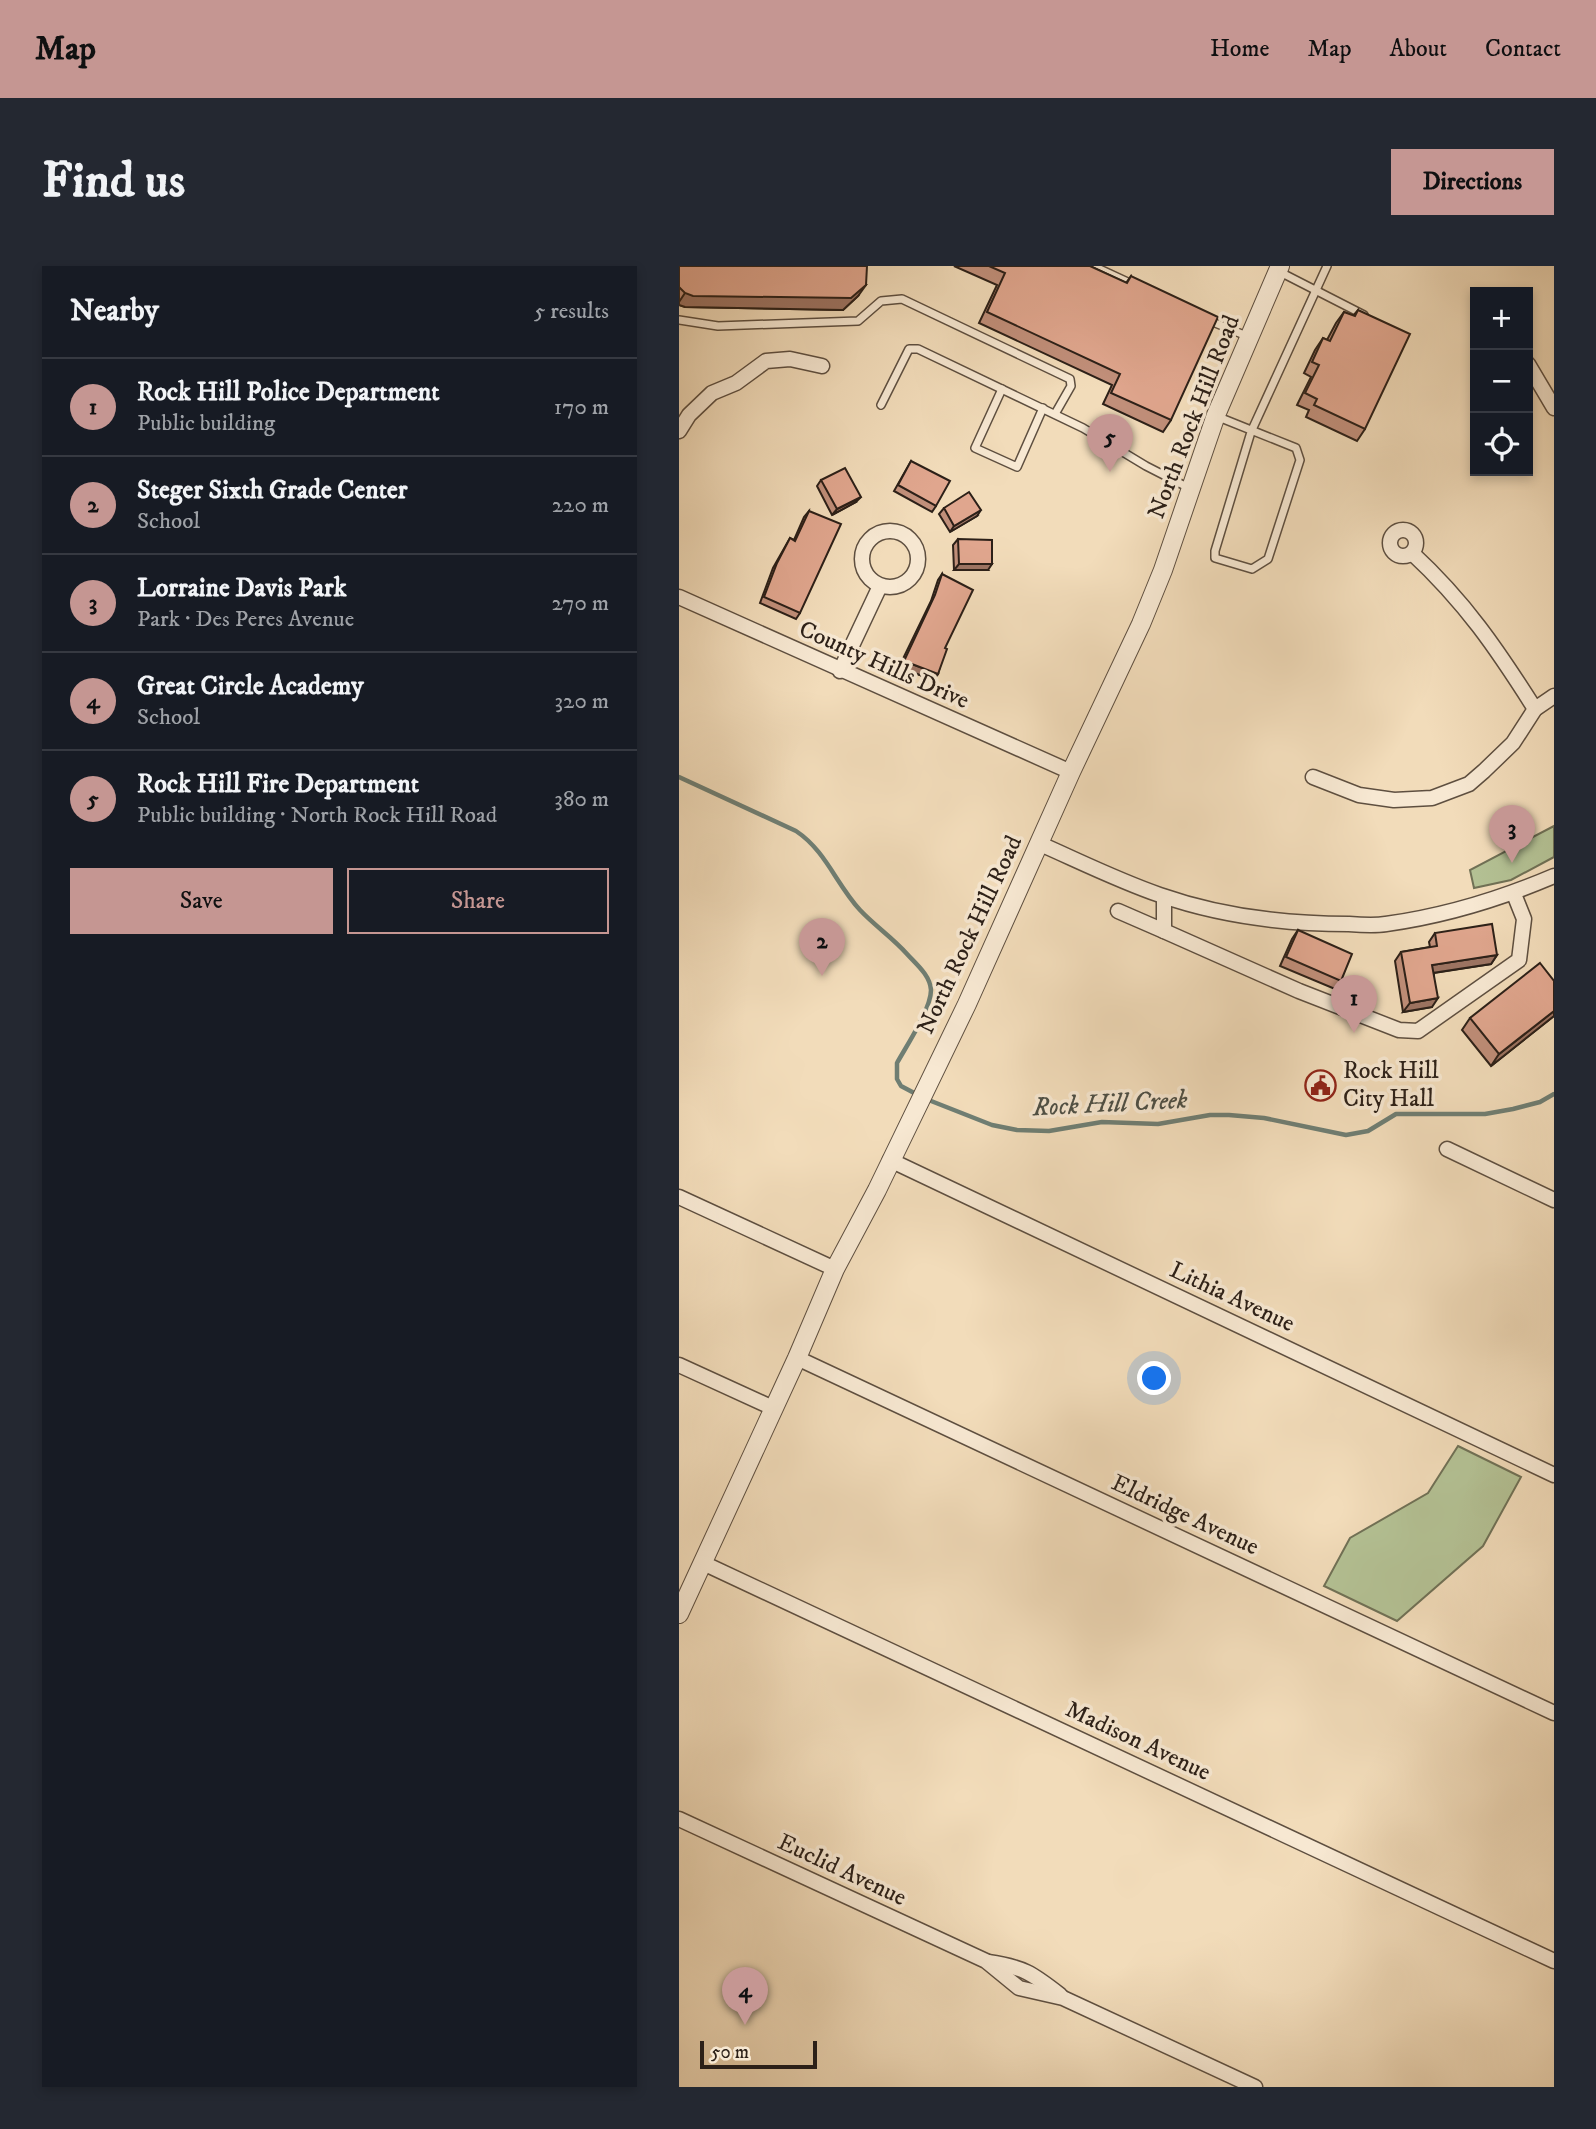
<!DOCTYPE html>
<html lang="en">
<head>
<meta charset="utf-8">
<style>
  :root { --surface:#171b24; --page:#242831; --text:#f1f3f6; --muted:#9ea1a6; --line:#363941; --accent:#c59692 }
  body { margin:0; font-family:"IM FELL DW Pica",serif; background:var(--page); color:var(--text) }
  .controls { position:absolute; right:21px; top:21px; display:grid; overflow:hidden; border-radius:0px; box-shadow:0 4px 10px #0003 }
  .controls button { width:63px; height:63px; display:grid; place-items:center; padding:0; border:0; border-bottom:2px solid var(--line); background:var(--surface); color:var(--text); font:35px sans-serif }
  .scale { position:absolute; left:21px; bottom:18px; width:117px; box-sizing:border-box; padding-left:7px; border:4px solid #2c2018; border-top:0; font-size:19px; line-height:24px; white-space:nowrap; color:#2c2018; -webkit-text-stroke:5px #f7e8d2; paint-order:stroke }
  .you { position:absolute; left:476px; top:1113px; width:24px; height:24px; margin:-18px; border:5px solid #fff; border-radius:50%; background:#1a73e8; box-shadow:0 0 0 10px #1a73e833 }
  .badge { display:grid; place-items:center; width:46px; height:46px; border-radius:50%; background:var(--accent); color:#111; font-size:23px; font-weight:700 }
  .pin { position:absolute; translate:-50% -58px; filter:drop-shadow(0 2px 4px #0008) }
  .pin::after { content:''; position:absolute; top:37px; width:24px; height:21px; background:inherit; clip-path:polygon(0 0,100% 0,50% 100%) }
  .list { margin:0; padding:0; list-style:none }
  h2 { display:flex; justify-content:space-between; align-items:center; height:91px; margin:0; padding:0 28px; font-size:30px }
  h2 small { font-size:23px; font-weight:400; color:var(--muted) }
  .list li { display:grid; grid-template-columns:46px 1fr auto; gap:21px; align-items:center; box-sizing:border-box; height:98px; padding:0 28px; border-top:2px solid var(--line) }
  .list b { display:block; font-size:26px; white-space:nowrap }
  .list p { margin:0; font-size:23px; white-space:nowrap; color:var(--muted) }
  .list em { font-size:23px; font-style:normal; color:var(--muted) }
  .actions { display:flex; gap:14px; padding:21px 28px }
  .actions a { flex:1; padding:16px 0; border:2px solid var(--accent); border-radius:0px; text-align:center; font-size:24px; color:var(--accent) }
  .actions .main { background:var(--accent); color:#111 }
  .icon { flex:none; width:38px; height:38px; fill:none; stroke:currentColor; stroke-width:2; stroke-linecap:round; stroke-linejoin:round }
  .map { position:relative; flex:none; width:875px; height:1821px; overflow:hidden; border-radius:0px }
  header { display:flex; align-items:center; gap:42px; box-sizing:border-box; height:98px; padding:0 35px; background:var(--accent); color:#111 }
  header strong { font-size:33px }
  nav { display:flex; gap:38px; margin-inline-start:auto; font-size:24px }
  .intro { display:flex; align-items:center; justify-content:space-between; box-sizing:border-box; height:168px; padding:0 42px }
  h1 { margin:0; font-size:49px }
  .button { padding:18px 32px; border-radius:0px; background:var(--accent); color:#111; font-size:24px; font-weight:700 }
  main { display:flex; gap:42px; padding:0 42px }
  aside { flex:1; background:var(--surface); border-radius:0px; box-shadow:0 4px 10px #0003 }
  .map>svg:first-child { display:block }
  .green { fill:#b4c295; stroke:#707156; stroke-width:2 }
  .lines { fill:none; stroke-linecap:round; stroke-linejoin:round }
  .stream { stroke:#6f7e73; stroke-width:4.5 }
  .service-casing { stroke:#5e4f40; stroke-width:10 }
  .minor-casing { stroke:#5e4f40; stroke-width:17 }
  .tertiary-casing { stroke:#5e4f40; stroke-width:20 }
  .service { stroke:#f7e8d2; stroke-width:7 }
  .minor { stroke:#f7e8d2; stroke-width:14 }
  .tertiary { stroke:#f7e8d2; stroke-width:18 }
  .wall { fill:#c18f7a; stroke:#2c2018; stroke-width:2 }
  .shaded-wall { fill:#9d7463; stroke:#2c2018; stroke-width:2 }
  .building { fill:#e0a68e; stroke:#2c2018; stroke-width:2 }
  .labels { text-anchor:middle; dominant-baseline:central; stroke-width:7; stroke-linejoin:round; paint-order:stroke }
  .street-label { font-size:24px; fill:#2c2018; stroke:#f7e8d2 }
  .poi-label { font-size:24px; fill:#2c2018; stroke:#f7e8d2; text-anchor:start }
  .water-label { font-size:26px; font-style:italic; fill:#4d4f45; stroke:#f7e8d2 }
</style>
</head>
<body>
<header>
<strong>Map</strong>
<nav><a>Home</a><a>Map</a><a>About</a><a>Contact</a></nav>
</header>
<div class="intro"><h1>Find us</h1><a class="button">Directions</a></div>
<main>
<aside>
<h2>Nearby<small>5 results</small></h2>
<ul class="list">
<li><span class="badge">1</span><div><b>Rock Hill Police Department</b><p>Public building</p></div><em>170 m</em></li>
<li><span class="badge">2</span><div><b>Steger Sixth Grade Center</b><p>School</p></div><em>220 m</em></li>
<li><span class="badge">3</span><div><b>Lorraine Davis Park</b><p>Park · Des Peres Avenue</p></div><em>270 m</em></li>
<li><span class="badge">4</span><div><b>Great Circle Academy</b><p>School</p></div><em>320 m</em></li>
<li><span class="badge">5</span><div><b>Rock Hill Fire Department</b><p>Public building · North Rock Hill Road</p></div><em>380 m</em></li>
</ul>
<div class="actions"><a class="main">Save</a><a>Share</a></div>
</aside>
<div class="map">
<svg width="875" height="1821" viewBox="0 0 875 1821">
  <rect width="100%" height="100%" fill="#f2dcba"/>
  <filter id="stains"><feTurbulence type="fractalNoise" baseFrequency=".00286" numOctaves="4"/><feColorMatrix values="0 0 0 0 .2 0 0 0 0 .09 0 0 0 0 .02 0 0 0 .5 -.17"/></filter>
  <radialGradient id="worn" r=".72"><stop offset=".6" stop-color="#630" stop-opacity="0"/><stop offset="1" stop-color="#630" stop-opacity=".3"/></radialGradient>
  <g class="green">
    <path d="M875,560v31l-43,23 -37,8 -4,-18z"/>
    <path d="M779,1180l63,31 -38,69 -86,75 -73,-35 26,-48 78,-45z"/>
  </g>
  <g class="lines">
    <g class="stream">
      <path d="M0,511l117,54c30,20 40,53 64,79 15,16 33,28 47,44 9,10 23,21 24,36 0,19 -24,55 -34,73v16l4,7 17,9"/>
      <path d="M247,833l66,26 25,5 32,1 53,-9 56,2 52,-9h19l35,3 82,17 22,-4 28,-17h89l28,-5 27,-7 14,-8"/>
    </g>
    <defs>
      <g id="service">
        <path d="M414,0l41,19"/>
        <path d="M599,5l86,44"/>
        <path d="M0,54l39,6 140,-5 23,-20 21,-2 168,80 1,7 -16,28"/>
        <path d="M529,54l41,17"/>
        <path d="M323,123l-27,59 42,19 26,-59"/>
        <path d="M202,139l28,-56h9l165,79 63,38 45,23"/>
        <path d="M537,150l80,32 4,12 -32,99 -16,10 -37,-11v-7l36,-119 76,-166"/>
      </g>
      <g id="minor">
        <path d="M849,98l26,44"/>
        <path d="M0,165l10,-16 23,-22 24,-10 30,-22 24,-2 32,7"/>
        <circle cx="724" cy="277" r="13"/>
        <circle cx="211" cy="293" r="28"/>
        <path d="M733,287c53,49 85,96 123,156"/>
        <path d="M0,331l392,175"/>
        <path d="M161,405l40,-85"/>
        <path d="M634,511l46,18 35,5 38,-2 37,-14 15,-13 29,-28 22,-34 19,-13"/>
        <path d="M359,577c41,18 81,38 122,52 60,21 126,29 189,29 12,1 25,2 37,0 58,-8 114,-25 168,-48"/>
        <path d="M485,631v34l135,60 100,39 19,1 101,-71 5,-41 -10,-25"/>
        <path d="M439,645l46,20"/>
        <path d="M768,883l107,51"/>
        <path d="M211,894l664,315"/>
        <path d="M0,931l156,72"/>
        <path d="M118,1092l757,355"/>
        <path d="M0,1099l94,43"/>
        <path d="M24,1297l851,398"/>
        <path d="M0,1553l307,142 33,27 44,10 192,89"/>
        <path d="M309,1696c35,5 44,11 72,33"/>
      </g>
      <path id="tertiary" d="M0,1348l118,-256 38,-89 42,-79 90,-186 104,-232 70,-148 22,-54 53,-155 64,-149"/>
    </defs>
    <use href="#service" class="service-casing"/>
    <use href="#minor" class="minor-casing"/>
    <use href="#tertiary" class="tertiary-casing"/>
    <use href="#service" class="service"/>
    <use href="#minor" class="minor"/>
    <use href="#tertiary" class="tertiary"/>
  </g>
  <g class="wall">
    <path d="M0,0l179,30 -15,14 -158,-3 -6,-2z"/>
    <path d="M275,0h136l36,17 5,-7 40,144 -8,12 -60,-28 9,-19 -133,-62 18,-38z"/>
    <path d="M679,44l7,119 -8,12 -51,-24 3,-7 -12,-5 14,-28 -7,-4 11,-23 8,-12 4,2 9,-17 8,-11 9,4z"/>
    <path d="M232,195l25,45 -4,6 -38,-21z"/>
    <path d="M142,214l35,22 -24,13 -15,-29z"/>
    <path d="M265,242l33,8 -27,16 -11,-18z"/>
    <path d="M130,245l-9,102 -4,6 -36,-16 13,-35 17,-30 4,2 10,-23z"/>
    <path d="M279,273l30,31h-34l-1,-25z"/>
    <path d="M263,308l3,74 -7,26 -5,6 -34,-13 32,-66 7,-21z"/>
    <path d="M619,664l43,51 -6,8 -55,-23 12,-27z"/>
    <path d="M756,667l62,22 -6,9 -57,9 -2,34 -29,5 -8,-51 6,-9 29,-5 -1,-5z"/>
    <path d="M875,715v35l-63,50 -29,-36 8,-12z"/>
  </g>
  <g class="shaded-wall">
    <path d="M187,19l-8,11 -15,14 -158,-3 -6,-2v-3l6,-9z"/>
    <path d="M182,231l-5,5 -24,13 5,-6z"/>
    <path d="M302,244l-4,6 -27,16 4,-6z"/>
    <path d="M280,298h33l-4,6h-34z"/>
    <path d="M225,395l34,13 -5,6 -34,-13z"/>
    <path d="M818,689l-6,9 -65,10 6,-9z"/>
    <path d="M759,732l-6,9 -29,5 7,-9z"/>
    <path d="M875,745v5l-63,50 8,-12z"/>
  </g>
  <g class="building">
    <path d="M0,0h188l-1,19 -15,13 -158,-2 -8,-3 -6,-6z"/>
    <path d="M310,0h101l37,17 4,-7 87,41 -47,103 -60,-27 9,-19 -133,-62 18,-39z"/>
    <path d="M679,44l52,24 -45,95 -51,-24 3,-6 -12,-6 14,-28 -7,-3 11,-24 7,3 14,-29 11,4z"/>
    <path d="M232,195l39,20 -14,25 -38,-21z"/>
    <path d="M166,202l16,29 -24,12 -16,-29z"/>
    <path d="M290,226l12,18 -27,16 -10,-18z"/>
    <path d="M130,245l32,13 -41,89 -36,-16 13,-34 13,-25 5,3z"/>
    <path d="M279,273l34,1v24h-33z"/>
    <path d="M263,308l31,16 -28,58 2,1 -9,25 -34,-13 31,-66z"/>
    <path d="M813,658l5,31 -65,10 6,33 -28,5 -9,-51 36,-6 -2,-13z"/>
    <path d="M619,664l54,24 -11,27 -55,-24z"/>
    <path d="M861,697l14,18v30l-55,43 -29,-36z"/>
  </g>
  <defs>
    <symbol id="civic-ring" viewBox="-11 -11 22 22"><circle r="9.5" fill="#f7e8d2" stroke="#8f2418" stroke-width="1.5"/><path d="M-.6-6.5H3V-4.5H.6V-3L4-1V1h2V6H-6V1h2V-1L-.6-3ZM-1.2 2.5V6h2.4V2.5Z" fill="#8f2418"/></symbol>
  </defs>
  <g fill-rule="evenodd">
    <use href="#civic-ring" x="624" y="802" width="35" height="35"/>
  </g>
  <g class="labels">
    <g class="street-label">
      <text transform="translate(515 151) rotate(-69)">North Rock Hill Road</text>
      <text transform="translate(205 399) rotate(24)">County Hills Drive</text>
      <text transform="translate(291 669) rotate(-65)">North Rock Hill Road</text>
      <text transform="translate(553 1031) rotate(25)">Lithia Avenue</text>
      <text transform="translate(506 1249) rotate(25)">Eldridge Avenue</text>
      <text transform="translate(459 1475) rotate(25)">Madison Avenue</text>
      <text transform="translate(163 1604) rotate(25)">Euclid Avenue</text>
    </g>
    <g class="poi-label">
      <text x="664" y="805">Rock Hill<tspan x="664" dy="28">City Hall</tspan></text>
    </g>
    <g class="water-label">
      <text transform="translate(431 838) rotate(-3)">Rock Hill Creek</text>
    </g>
  </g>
  <rect width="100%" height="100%" filter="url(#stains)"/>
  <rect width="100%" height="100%" fill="url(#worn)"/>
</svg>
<div class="controls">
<button>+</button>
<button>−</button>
<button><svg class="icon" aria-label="locate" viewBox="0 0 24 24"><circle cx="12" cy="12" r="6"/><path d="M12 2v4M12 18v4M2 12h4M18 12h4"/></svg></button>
</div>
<div class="scale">50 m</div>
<div class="you"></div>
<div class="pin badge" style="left:675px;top:767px">1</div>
<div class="pin badge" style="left:143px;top:710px">2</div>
<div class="pin badge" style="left:833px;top:597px">3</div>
<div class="pin badge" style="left:66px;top:1759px">4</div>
<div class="pin badge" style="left:431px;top:206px">5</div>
</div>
</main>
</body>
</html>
